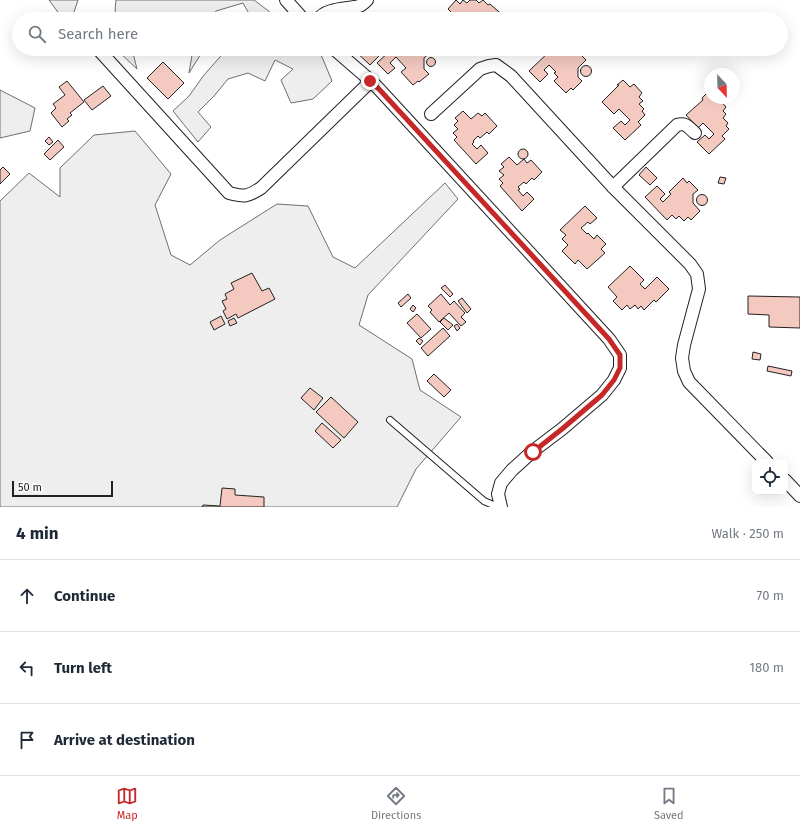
<!DOCTYPE html>
<html lang="en">
<head>
<meta charset="utf-8">
<style>
  :root { --surface:#fff; --page:#f6f6f7; --text:#1f2937; --muted:#747a83; --line:#e0e1e3; --accent:#c62828 }
  body { margin:0; font-family:"Fira Sans",sans-serif; background:var(--page); color:var(--text) }
  .controls { position:absolute; right:12px; bottom:12px; display:grid; overflow:hidden; border-radius:8px; box-shadow:0 4px 16px #0002 }
  .controls button { width:36px; height:36px; display:grid; place-items:center; padding:0; border:0; border-bottom:1px solid var(--line); background:var(--surface); color:var(--text); font:20px sans-serif }
  .compass { position:absolute; left:704px; top:68px; width:36px; height:36px; border-radius:50%; background:var(--surface); box-shadow:0 4px 16px #0002; rotate:158deg }
  .scale { position:absolute; left:12px; bottom:10px; width:101px; box-sizing:border-box; padding-left:4px; border:2px solid #222; border-top:0; font-size:11px; line-height:14px; white-space:nowrap; color:#222; -webkit-text-stroke:3px #fff; paint-order:stroke }
  .stop { position:absolute; width:12px; height:12px; margin:-9px; border:3px solid #c62828; border-radius:50%; background:#fff }
  .stop.end { background:#c62828; border-color:#fff; box-shadow:0 1px 4px #0008 }
  .list { margin:0; padding:0; list-style:none }
  h2 { display:flex; justify-content:space-between; align-items:center; height:52px; margin:0; padding:0 16px; font-size:17px }
  h2 small { font-size:13px; font-weight:400; color:var(--muted) }
  .list li { display:grid; grid-template-columns:26px 1fr auto; gap:12px; align-items:center; box-sizing:border-box; height:72px; padding:0 16px; border-top:1px solid var(--line) }
  .list b { display:block; font-size:15px; white-space:nowrap }
  .list em { font-size:13px; font-style:normal; color:var(--muted) }
  .icon { flex:none; width:22px; height:22px; fill:none; stroke:currentColor; stroke-width:2; stroke-linecap:round; stroke-linejoin:round }
  .map { position:relative; flex:none; width:800px; height:507px; overflow:hidden }
  .search { position:absolute; background:var(--surface); box-shadow:0 4px 16px #0002; left:12px; right:12px; top:12px; height:44px; display:flex; align-items:center; gap:10px; box-sizing:border-box; padding:0 14px; border-radius:22px; color:var(--muted); font-size:15px }
  .sheet { height:268px; background:var(--surface) }
  nav { display:flex; justify-content:space-around; align-items:center; box-sizing:border-box; height:56px; border-top:1px solid var(--line); background:var(--surface); font-size:11px; color:var(--muted) }
  nav a { display:grid; justify-items:center; gap:2px }
  nav .on { color:var(--accent) }
  .map>svg:first-child { display:block }
  .green { fill:#eee; stroke:#6f6f6f }
  .building { fill:#f3c9c0; stroke:#222 }
  .lines { fill:none; stroke-linecap:round; stroke-linejoin:round }
  .lane-casing { stroke:#222; stroke-width:8 }
  .street-casing { stroke:#222; stroke-width:14 }
  .lane { stroke:#fff; stroke-width:6 }
  .street { stroke:#fff; stroke-width:12 }
  .route { stroke:#c62828; stroke-width:5 }
</style>
</head>
<body>
<div class="map">
<svg width="800" height="507" viewBox="0 0 800 507">
  <rect width="100%" height="100%" fill="#fff"/>
  <g class="green">
    <path d="M49,0h29l-6,18 -12,-3z"/>
    <path d="M116,0h138l25,19h-27l-9,-16 -27,8 -4,8h-94l-3,-9z"/>
    <path d="M121,49h11l5,20 -18,-17z"/>
    <path d="M193,49h11l-15,24z"/>
    <path d="M227,49h87l8,8 10,24 -19,18 -22,4 -10,-23 12,-11 -18,-9 -10,21 -17,-8 -20,6 -14,17 -16,16 13,15 -13,15 -25,-31 16,-15 15,-21z"/>
    <path d="M0,90l35,18 -5,23 -30,7z"/>
    <path d="M135,131l36,43 -16,31 16,50 19,10 30,-25 57,-36 31,2 25,51 22,11 90,-85 13,16 -90,96 -9,30 53,34 8,31 41,27 -45,52 -19,38h-397v-306l29,-28 31,24v-29l34,-33z"/>
  </g>
  <g class="building">
    <path d="M456,0l4,4 3,-4 4,3 3,-3h6l3,3 4,-3 5,5 2,-1 16,14 -2,1h-14l-6,-6 -5,6h-32l5,-6 -4,-4z"/>
    <path d="M102,14l10,3v2h-12z"/>
    <path d="M353,49h23l-2,3 5,4 -9,9z"/>
    <path d="M392,49h37l2,3 -7,6v11l5,5 -10,8 -1,-1 -5,4 -12,-13 5,-4 -10,-11 -6,6 5,5 -7,6 -11,-11z"/>
    <path d="M552,49h1l3,3 2,-2 4,5 5,-4 4,4 5,-5 10,10 -8,8v9l4,4 -9,9 -2,-2 -5,5 -12,-12 4,-4 -4,-4 2,-1 -7,-7 -5,5 4,4 -8,8 -11,-11z"/>
    <circle cx="431" cy="62" r="4.5"/>
    <path d="M163,62l21,21 -16,16 -21,-21z"/>
    <circle cx="586" cy="71" r="5.5"/>
    <path d="M623,80l7,7 4,-3 8,9 -3,4 4,4 -4,3 5,5 -2,2 3,4 -7,7 3,3 -16,15 -12,-12 8,-7 4,4 5,-5 -11,-11 -5,5 -12,-12 17,-17h-2z"/>
    <path d="M67,81l17,21 -14,11 2,2 -5,4 2,2 -7,6 -11,-14 5,-5 -3,-4 12,-9 -6,-8z"/>
    <path d="M103,86l8,10 -19,14 -8,-10z"/>
    <path d="M707,93l3,5 5,4 3,-4 8,9 -3,4 3,3 -3,4 5,5 -2,3 3,3 -7,7 3,3 -16,15 -12,-12 8,-7 4,4 5,-5 -11,-11 -5,5 -12,-13 17,-15 -1,-2z"/>
    <path d="M463,111l8,8 7,-6 4,3 3,-3 12,13 -8,8 -2,-2 -7,6 -2,-2 -5,5 1,1 -2,2 5,5 4,-4 7,8 -12,11 -22,-24 3,-3 -4,-4 5,-4 -4,-4 4,-4 -3,-3z"/>
    <path d="M49,137l4,5 -4,3 -4,-4z"/>
    <path d="M58,140l6,7 -14,13 -6,-6z"/>
    <circle cx="523" cy="154" r="5"/>
    <path d="M509,157l8,8 7,-6 3,4 4,-3 11,12 -8,8 -2,-2 -6,6 -2,-2 -6,5 2,2 -2,1 5,6 4,-4 7,7 -12,12 -22,-25 3,-3 -4,-4 5,-4 -5,-4 5,-4 -3,-3z"/>
    <path d="M3,167l7,7 -10,10v-14z"/>
    <path d="M646,167l11,11 -7,7 -11,-10z"/>
    <path d="M720,177l6,1 -2,6 -6,-1z"/>
    <path d="M683,178l4,5 2,-2 9,9 -5,4v9l7,8 -9,9 -3,-3 -4,4 -5,-5 -3,3 -4,-4 -5,5 -22,-23 12,-11 8,8 -5,5 3,3 8,-8 -2,-2z"/>
    <circle cx="702" cy="200" r="5.5"/>
    <path d="M585,206l12,12 -7,6 -2,-2 -7,6 6,6 1,-1 6,6 3,-4 9,9 -5,5 4,4 -18,16 -9,-9 -3,4 -13,-13 6,-6 -6,-6 4,-4 -6,-5z"/>
    <path d="M630,266l14,14 -4,4 5,5 12,-12 12,12 -13,13 -2,-2 -10,10 -3,-4 -3,3 -3,-4 -5,4 -3,-4 -5,5 -9,-9 4,-4 -9,-10z"/>
    <path d="M252,273l10,18 7,-3 6,11 -37,19 -2,-4 -9,5 -4,-8 3,-2 -4,-8 5,-2 -2,-5 9,-5 -3,-6z"/>
    <path d="M445,285l8,9 -3,3 -9,-9z"/>
    <path d="M408,294l3,4 -10,9 -3,-4z"/>
    <path d="M441,294l9,11 4,-4 11,12 -4,4 5,5 -5,4 -12,-13 -10,9 -9,-10 2,-2 -4,-4z"/>
    <path d="M748,296l52,1v31l-31,-1v-12l-21,-1z"/>
    <path d="M462,298l9,11 -4,4 -9,-12z"/>
    <path d="M413,305l3,3 -3,4 -3,-3z"/>
    <path d="M417,314l14,15 -10,9 -14,-15z"/>
    <path d="M221,316l4,8 -11,6 -4,-8z"/>
    <path d="M234,318l3,5 -7,3 -2,-5z"/>
    <path d="M444,318l9,7 -5,5 -8,-8z"/>
    <path d="M457,324l3,4 -3,3 -3,-5z"/>
    <path d="M443,328l7,8 -22,20 -7,-8z"/>
    <path d="M419,338l4,3 -3,4 -4,-4z"/>
    <path d="M753,352l8,2 -1,6 -8,-1z"/>
    <path d="M768,366l24,5 -1,5 -24,-5z"/>
    <path d="M434,374l17,16 -7,7 -17,-16z"/>
    <path d="M310,388l13,10 -9,12 -13,-12z"/>
    <path d="M331,397l27,25 -14,16 -28,-26z"/>
    <path d="M322,423l19,17 -8,8 -18,-17z"/>
    <path d="M222,488l13,1v6l29,2v10h-62l1,-2 17,1z"/>
  </g>
  <g class="lines">
    <defs>
      <path id="lane" d="M390,420l94,81 14,6"/>
      <g id="street">
        <path d="M286,0l17,19"/>
        <path d="M319,19c6,-11 30,-10 40,-13 3,-1 6,-4 8,-6"/>
        <path d="M98,49l131,144c16,4 18,4 32,-5l110,-107 7,7 231,251 11,16v13l-6,12 -12,15 -40,34 -29,22 -21,19 -11,13 -3,11 3,13"/>
        <path d="M334,49l37,32"/>
        <path d="M431,114l49,-45 9,-3 7,-1 15,11 102,111 77,77 7,10 2,15 -15,56 -2,13 2,13 5,11 78,80"/>
        <path d="M613,187l64,-62c9,-3 12,3 18,8"/>
        <path d="M785,480l15,16"/>
      </g>
    </defs>
    <use href="#lane" class="lane-casing"/>
    <use href="#street" class="street-casing"/>
    <use href="#lane" class="lane"/>
    <use href="#street" class="street"/>
  </g>
  <g class="lines">
    <path class="route" d="M370,81l8,7 231,251 11,16v13l-6,12 -12,15 -40,34 -29,23"/>
  </g>
</svg>
<div class="controls">
<button><svg class="icon" aria-label="locate" viewBox="0 0 24 24"><circle cx="12" cy="12" r="6"/><path d="M12 2v4M12 18v4M2 12h4M18 12h4"/></svg></button>
</div>
<svg class="compass" viewBox="-18 -18 36 36"><path d="M0-13l5 13h-10z" fill="#e53935"/><path d="M0 13l5-13h-10z" fill="#747a83"/></svg>
<div class="scale">50 m</div>
<div class="stop" style="left:533px;top:452px"></div>
<div class="stop end" style="left:370px;top:81px"></div>
<div class="search"><svg class="icon" aria-label="search" viewBox="0 0 24 24"><circle cx="10" cy="10" r="6"/><path d="M15 15l6 6"/></svg>Search here</div>
</div>
<section class="sheet">
<h2>4 min<small>Walk · 250 m</small></h2>
<ul class="list">
<li><svg class="icon" aria-label="ahead" viewBox="0 0 24 24"><path d="M12 20V5M6 11l6-6 6 6"/></svg><div><b>Continue</b></div><em>70 m</em></li>
<li><svg class="icon" aria-label="left" viewBox="0 0 24 24"><path d="M17 20v-9H6M10 6l-5 5 5 5"/></svg><div><b>Turn left</b></div><em>180 m</em></li>
<li><svg class="icon" aria-label="arrive" viewBox="0 0 24 24"><path d="M6 21V4h12l-3 4 3 4H6"/></svg><div><b>Arrive at destination</b></div></li>
</ul>
</section>
<nav>
<a class="on"><svg class="icon" aria-label="map" viewBox="0 0 24 24"><path d="M3 6l6-2 6 2 6-2v14l-6 2-6-2-6 2zM9 4v14M15 6v14"/></svg>Map</a>
<a><svg class="icon" aria-label="directions" viewBox="0 0 24 24"><path d="M12 3l9 9-9 9-9-9zM9 14v-3h6M13 9l2 2-2 2"/></svg>Directions</a>
<a><svg class="icon" aria-label="saved" viewBox="0 0 24 24"><path d="M7 4h10v16l-5-4-5 4z"/></svg>Saved</a>
</nav>
</body>
</html>
